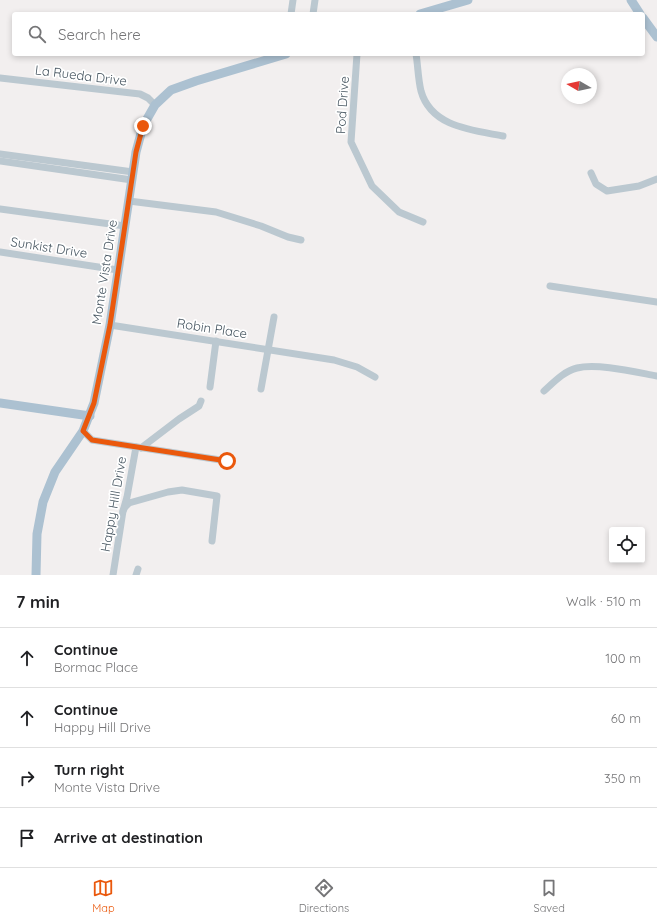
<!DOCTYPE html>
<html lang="en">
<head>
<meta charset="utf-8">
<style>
  :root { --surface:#fff; --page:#f2f2f2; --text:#202124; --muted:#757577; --line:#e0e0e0; --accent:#ea580c }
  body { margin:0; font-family:Quicksand,sans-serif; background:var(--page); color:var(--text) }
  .controls { position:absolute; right:12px; bottom:12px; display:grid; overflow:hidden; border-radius:4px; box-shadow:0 2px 6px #0003 }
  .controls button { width:36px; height:36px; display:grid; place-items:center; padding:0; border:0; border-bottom:1px solid var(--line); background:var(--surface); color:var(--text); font:20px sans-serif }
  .compass { position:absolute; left:561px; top:68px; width:36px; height:36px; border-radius:50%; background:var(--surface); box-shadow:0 2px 6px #0003; rotate:279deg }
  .stop { position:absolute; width:12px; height:12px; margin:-9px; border:3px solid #ea580c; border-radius:50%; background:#fff }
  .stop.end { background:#ea580c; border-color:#fff; box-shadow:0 1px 4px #0008 }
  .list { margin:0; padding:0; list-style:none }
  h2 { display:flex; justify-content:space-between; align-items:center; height:52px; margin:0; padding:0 16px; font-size:17px }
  h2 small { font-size:13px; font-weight:400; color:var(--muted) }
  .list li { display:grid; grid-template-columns:26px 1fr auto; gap:12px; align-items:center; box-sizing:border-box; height:60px; padding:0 16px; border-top:1px solid var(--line) }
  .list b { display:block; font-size:15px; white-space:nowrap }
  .list p { margin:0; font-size:13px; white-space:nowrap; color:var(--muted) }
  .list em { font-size:13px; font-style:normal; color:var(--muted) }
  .icon { flex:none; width:22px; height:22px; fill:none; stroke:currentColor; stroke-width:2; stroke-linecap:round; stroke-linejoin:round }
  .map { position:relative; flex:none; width:657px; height:575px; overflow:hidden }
  .search { position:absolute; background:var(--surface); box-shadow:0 2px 6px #0003; left:12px; right:12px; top:12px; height:44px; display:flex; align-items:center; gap:10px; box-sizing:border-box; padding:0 14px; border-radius:4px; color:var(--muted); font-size:15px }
  .sheet { height:292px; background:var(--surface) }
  nav { display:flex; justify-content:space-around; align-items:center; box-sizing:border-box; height:56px; border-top:1px solid var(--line); background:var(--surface); font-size:11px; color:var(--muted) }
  nav a { display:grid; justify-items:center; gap:2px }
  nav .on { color:var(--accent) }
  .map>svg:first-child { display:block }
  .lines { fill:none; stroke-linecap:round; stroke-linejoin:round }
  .minor { stroke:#bbc8d0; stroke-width:7 }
  .major { stroke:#acc1d1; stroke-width:9 }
  .route { stroke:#ea580c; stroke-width:5 }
  .labels { text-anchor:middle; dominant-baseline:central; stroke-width:3.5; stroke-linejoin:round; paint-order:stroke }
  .street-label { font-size:13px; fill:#45545f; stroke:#fff }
</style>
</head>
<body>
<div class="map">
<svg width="657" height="575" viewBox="0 0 657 575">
  <rect width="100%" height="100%" fill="#f2efef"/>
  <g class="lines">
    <g class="minor">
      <path d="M291,14l2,-14"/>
      <path d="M313,14l2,-14"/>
      <path d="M357,54l-6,88 21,44 27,26 24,10"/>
      <path d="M416,54c2,12 2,25 5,37 10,36 51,39 82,45"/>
      <path d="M0,78l140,16 8,4 7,7"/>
      <path d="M0,154l133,18"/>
      <path d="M0,161l132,19"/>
      <path d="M591,173l5,11 11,7 32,-5 18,-7"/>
      <path d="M129,201l87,11 45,14 27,11 13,3"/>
      <path d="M0,209l125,17"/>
      <path d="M0,252l118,18"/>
      <path d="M550,286l107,16"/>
      <path d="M110,325l224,35 23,7 18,10"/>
      <path d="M210,387l6,-46"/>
      <path d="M261,389l13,-72"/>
      <path d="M544,391c9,-8 20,-20 33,-23 20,-5 58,4 80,8"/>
      <path d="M83,431l9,9 135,21"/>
      <path d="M141,448l38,-29 20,-13 2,-5"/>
      <path d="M123,511l2,-4 4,-4 39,-11 14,-2 35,6 -5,45"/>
      <path d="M113,575l10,-64 4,-14 9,-50"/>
      <path d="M136,575l2,-6"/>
    </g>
    <g class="major">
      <path d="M631,0l9,14"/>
      <path d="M420,14l48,-14"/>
      <path d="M643,18l14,19"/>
      <path d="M0,403l90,13"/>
      <path d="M36,575l1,-41 6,-32 12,-30 28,-41 11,-28 16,-78 26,-173 7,-26 12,-21 16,-15 25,-9 90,-27"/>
    </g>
  </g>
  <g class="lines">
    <path class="route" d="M143,126l-7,26 -26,173 -16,78 -11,28 9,9 135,21"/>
  </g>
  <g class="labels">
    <g class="street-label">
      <text transform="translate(81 75) rotate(7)">La Rueda Drive</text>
      <text transform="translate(342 105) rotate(-86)">Pod Drive</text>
      <text transform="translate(49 247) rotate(9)">Sunkist Drive</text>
      <text transform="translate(104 272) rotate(-81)">Monte Vista Drive</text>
      <text transform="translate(212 328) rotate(9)">Robin Place</text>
      <text transform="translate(113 504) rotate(-80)">Happy Hill Drive</text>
    </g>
  </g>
</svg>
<div class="controls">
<button><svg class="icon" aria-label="locate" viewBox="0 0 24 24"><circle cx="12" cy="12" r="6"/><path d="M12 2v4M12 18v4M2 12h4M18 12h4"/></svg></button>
</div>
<svg class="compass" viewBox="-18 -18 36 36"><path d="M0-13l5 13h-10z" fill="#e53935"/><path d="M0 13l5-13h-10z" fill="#757577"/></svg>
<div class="stop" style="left:227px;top:461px"></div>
<div class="stop end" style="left:143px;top:126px"></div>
<div class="search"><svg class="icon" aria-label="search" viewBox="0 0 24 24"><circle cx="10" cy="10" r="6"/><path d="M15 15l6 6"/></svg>Search here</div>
</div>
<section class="sheet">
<h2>7 min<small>Walk · 510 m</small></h2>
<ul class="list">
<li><svg class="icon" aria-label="ahead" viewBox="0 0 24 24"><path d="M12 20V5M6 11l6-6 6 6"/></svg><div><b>Continue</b><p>Bormac Place</p></div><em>100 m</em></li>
<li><svg class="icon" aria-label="ahead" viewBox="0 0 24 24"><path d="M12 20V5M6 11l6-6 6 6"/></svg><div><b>Continue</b><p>Happy Hill Drive</p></div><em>60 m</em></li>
<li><svg class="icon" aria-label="right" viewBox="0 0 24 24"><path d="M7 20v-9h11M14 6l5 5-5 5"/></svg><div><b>Turn right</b><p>Monte Vista Drive</p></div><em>350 m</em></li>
<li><svg class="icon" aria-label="arrive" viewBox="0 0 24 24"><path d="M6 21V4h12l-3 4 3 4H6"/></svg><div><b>Arrive at destination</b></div></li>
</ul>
</section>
<nav>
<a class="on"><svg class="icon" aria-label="map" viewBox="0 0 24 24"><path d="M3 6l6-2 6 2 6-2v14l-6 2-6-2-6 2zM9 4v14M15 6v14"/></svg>Map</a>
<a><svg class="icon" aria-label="directions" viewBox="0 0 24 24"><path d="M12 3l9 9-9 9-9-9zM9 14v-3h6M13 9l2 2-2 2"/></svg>Directions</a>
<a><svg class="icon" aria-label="saved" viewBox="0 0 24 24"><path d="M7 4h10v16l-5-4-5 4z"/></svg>Saved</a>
</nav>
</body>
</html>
